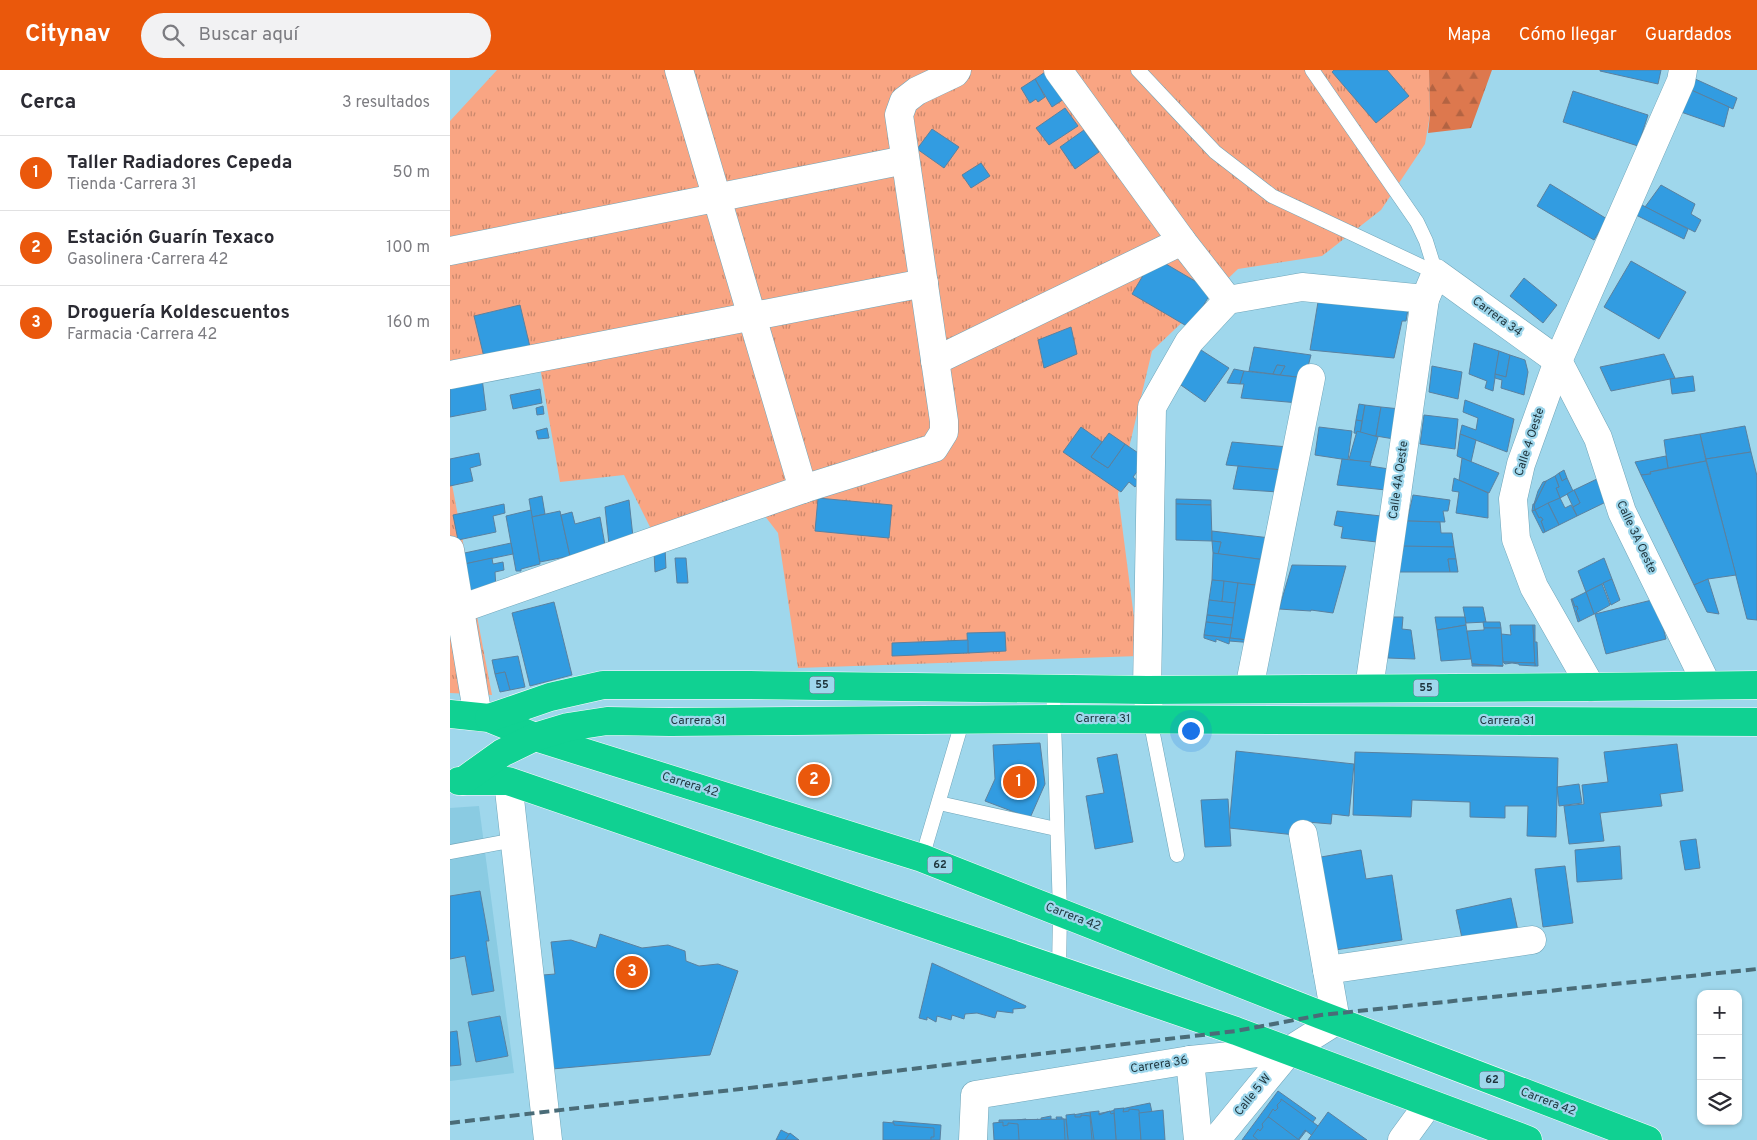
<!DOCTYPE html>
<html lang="es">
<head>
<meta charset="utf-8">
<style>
  :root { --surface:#fff; --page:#f2f2f3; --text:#2b2b33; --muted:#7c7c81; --line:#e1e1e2; --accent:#ea580c }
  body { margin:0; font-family:Overpass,sans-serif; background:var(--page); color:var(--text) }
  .controls { position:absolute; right:15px; bottom:15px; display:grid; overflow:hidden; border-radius:10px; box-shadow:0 1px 4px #0004 }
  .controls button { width:45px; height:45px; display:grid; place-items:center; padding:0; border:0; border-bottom:1px solid var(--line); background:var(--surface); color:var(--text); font:25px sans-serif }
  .you { position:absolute; left:740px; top:660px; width:18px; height:18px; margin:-12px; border:4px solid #fff; border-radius:50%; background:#1a73e8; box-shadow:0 0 0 8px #1a73e833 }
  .badge { display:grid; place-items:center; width:32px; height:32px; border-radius:50%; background:var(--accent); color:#fff; font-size:16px; font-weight:700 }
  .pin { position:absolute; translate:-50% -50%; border:2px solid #fff; box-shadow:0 1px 5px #0006 }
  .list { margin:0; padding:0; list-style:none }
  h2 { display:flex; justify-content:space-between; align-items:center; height:65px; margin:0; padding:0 20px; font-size:21px }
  h2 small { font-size:16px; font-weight:400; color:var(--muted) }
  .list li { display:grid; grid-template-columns:32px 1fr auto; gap:15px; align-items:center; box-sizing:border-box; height:75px; padding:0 20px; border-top:1px solid var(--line) }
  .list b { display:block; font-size:19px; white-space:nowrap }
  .list p { margin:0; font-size:16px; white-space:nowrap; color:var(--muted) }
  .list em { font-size:16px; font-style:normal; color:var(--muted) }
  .icon { flex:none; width:28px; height:28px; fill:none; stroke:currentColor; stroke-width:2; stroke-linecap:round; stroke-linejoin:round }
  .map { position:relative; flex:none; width:1307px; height:1070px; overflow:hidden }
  header { display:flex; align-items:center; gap:30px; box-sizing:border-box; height:70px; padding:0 25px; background:var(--accent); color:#fff }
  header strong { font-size:24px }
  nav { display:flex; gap:28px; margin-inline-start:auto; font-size:18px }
  .search { width:350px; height:45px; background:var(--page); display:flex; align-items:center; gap:12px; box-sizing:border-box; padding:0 18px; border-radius:28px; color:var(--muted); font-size:19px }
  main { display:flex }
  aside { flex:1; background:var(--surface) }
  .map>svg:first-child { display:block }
  .built { fill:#8acbe2 }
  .grass { fill:url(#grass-tufts) }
  .forest { fill:url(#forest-firs) }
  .building { fill:#329ce1; stroke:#5a819f }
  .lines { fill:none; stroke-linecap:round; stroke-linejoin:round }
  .lane-casing { stroke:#6fa5b9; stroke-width:15 }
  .street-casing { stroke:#6fa5b9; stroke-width:29 }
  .highway-casing { stroke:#fff; stroke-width:29 }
  .lane { stroke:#fff; stroke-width:14 }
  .street { stroke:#fff; stroke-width:28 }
  .highway { stroke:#10d192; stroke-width:28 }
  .rail { stroke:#4a6c78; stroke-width:4; stroke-dasharray:10 5; stroke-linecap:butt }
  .labels { text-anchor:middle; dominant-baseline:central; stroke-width:4.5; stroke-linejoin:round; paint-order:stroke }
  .shield { fill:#9fd7ec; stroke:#456571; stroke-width:1 }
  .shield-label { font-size:11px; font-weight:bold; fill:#1e343c }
  .street-label { font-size:12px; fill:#1e343c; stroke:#9fd7ec }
</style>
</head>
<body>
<header>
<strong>Citynav</strong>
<div class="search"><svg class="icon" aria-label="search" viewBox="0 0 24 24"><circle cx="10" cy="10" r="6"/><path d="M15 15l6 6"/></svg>Buscar aquí</div>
<nav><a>Mapa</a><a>Cómo llegar</a><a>Guardados</a></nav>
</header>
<main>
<aside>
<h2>Cerca<small>3 resultados</small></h2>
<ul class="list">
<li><span class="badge">1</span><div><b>Taller Radiadores Cepeda</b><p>Tienda · Carrera 31</p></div><em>50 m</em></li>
<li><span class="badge">2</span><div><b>Estación Guarín Texaco</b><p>Gasolinera · Carrera 42</p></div><em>100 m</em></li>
<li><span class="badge">3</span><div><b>Droguería Koldescuentos</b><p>Farmacia · Carrera 42</p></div><em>160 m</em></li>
</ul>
</aside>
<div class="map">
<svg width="1307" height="1070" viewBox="0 0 1307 1070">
  <defs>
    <pattern id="grass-tufts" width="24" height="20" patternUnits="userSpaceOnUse" patternTransform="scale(1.25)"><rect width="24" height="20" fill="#f9a583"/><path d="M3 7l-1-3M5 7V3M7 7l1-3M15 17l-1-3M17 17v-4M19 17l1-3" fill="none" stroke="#c9876c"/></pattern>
    <pattern id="forest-firs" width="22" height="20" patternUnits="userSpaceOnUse" patternTransform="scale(1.25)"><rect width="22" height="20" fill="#dd784e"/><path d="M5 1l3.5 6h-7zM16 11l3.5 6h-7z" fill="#b36342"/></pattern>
  </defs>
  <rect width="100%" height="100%" fill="#9fd7ec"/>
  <path class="built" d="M29,736l35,267 -64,8v-273z"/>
  <g class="grass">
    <path d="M47,0h932l1,45 -5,29 -44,66 -59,46 -84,13 -86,82 -34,143 21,162 -341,12 -20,-135 -20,-26 -102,32 -32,-64 -64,7 -20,-115 -90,13v-259z"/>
    <path d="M0,404l42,221 -42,-2z"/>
  </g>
  <path class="forest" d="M979,0h63l-21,58 -43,5 2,-18z"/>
  <g class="building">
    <path d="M598,0l19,27 -15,10 -17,-28z"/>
    <path d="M884,0h53l22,26 -33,27 -44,-51z"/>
    <path d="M1150,0h61l-3,14 -58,-13z"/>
    <path d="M1243,8l44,20 -4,11 -44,-20z"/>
    <path d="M585,9l10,18 -7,5 -2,-3 -6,4 -9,-15z"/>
    <path d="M1239,19l40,18 -5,20 -43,-15z"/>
    <path d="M1123,21l75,24 -10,31 -75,-24z"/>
    <path d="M615,38l13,18 -29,19 -13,-17z"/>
    <path d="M482,59l27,18 -15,21 -27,-19z"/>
    <path d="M634,60l15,22 -24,17 -15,-22z"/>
    <path d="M531,93l9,13 -19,12 -9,-13z"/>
    <path d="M1100,114l57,35 -13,21 -57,-34z"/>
    <path d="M1211,115l34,19 -4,10 10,6 -6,12 -50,-25z"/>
    <path d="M1190,134l48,25 -4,10 -48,-24z"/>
    <path d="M704,187l58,34 -22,37 -58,-34z"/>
    <path d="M1181,191l55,31 -27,47 -55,-32z"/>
    <path d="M1074,208l33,27 -14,18 -33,-27z"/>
    <path d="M869,226l90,7 -3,18h-4l-8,37 -84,-8z"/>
    <path d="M70,235l10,42 -46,10 -10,-41z"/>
    <path d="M621,257l6,27 -33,14 -6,-28z"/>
    <path d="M1024,273l25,8 -6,40 -8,-3 2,-7 -18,-7z"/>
    <path d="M804,277l57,8 -6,23 -25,-3 5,-9 -8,-1 -4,9 -24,-3z"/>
    <path d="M751,280l28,18 -24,34 -27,-19z"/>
    <path d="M1049,281l11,4 -4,22 -11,-3z"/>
    <path d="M1214,284l11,24 -64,13 -11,-24z"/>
    <path d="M1060,285l15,5 3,12 -4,23 -23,-7 1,-8 -7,-2v-4l11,3z"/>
    <path d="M827,295l8,1 -5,9 -7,-1z"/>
    <path d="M982,296l30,6 -4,27 -29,-7z"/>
    <path d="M784,299l10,2 -4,13 -13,-1z"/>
    <path d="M794,301l61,7 -6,25 -58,-5 3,-14h-4z"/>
    <path d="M1243,306l2,15 -23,3 -2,-15z"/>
    <path d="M32,308l4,32 -36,7v-32z"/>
    <path d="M90,319l2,14 -29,6 -3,-14z"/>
    <path d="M1015,330l49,19 -7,33 -47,-18 2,-9 14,5 2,-12 -15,-6z"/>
    <path d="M909,334l6,1 -3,16 -6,-1z"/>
    <path d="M915,335l16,2 -5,29 -16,-2z"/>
    <path d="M93,336l1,8 -7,1 -1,-7z"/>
    <path d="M931,337l19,2 -6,30 -18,-3z"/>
    <path d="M974,345l34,4 -3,30 -35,-5z"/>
    <path d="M906,350l6,1 -2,13 -6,-1z"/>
    <path d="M1295,356l6,26 -45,7 -6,-25z"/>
    <path d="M631,357l21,15 -11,15 17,11 17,-24 22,15 -14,18 6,5 -4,5 -6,-5 -8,10 -58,-40z"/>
    <path d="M869,357l33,4 -4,29 -33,-5z"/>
    <path d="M97,358l2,10 -11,1 -2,-8z"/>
    <path d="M907,361l21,6 -8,28 -21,-6z"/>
    <path d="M659,363l16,11 -17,24 -17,-11z"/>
    <path d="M1010,364l16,6 -5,22 -14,-6z"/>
    <path d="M1250,364l6,27 -38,7 -4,-28z"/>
    <path d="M782,372l56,5 -5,23 -57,-5z"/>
    <path d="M1301,382l6,24v144l-10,-1 -41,-160z"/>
    <path d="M29,383l2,12 -11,3 3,13 -23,5v-27z"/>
    <path d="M1216,386l2,12 -18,4 1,2 -10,1 -6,-13z"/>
    <path d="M1012,388l37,15 -10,20 -30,-13z"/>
    <path d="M892,389l29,3 -1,4 19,3 -3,21 -49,-5z"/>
    <path d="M1256,391l30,114 -28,4 -14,6 -53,-110 10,-1 -1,-2z"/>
    <path d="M788,396l45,4 -5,22 -45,-3z"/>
    <path d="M1114,400l3,8 -5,3 -3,-8z"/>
    <path d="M1109,403l3,8 5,-3 6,13 -13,7 -4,-10 3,-1 -4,-11z"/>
    <path d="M1105,406l4,11 -3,1 4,10 -25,12 -1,-5 12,-24z"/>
    <path d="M1004,408l34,15v25l-32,-5 3,-21 -7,-1z"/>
    <path d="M1149,408l9,23 -31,15 -4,-9 7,-4 -6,-13z"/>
    <path d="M1096,411l-12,24 1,5 -3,1 1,-7h1l4,-13 5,-9z"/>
    <path d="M1124,420l6,13 -7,4 -6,-13z"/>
    <path d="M963,425l37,5 -2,11h-5l2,11 -38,-1z"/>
    <path d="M92,426l3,18 -13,3 -3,-18z"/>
    <path d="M368,428l74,7 -3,33 -74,-7z"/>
    <path d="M1110,428l5,10 6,-3 6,11 -18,9 -11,-22z"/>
    <path d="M726,429l35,1v5l-35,-1z"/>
    <path d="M179,430l4,37 -24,7 -4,-37z"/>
    <path d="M1098,433l11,22 -14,7 -4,-11 2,-1 -2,-3 -2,1 -4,-8z"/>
    <path d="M54,434l1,9 -12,3 3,16 -38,8 -5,-25z"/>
    <path d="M726,434l35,1 1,36 -36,-1z"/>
    <path d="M81,440l9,54 -19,5v2h-5l-10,-55z"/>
    <path d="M1085,440l4,8 2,-1 2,3 -2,1 4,11 -2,1 -11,-22z"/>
    <path d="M110,441l10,45 -30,6 -8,-45z"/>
    <path d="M887,441l44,5 -4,26 -36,-4 2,-11 -9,-2z"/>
    <path d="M122,442l3,12 25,-7 5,28 -35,11 -9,-41z"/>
    <path d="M957,451l33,1 1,11h11l2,14h-52z"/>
    <path d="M762,461l58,7 -4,22 -48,-6 3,-12 -9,-1z"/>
    <path d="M762,471l9,1 -3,12 -5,-1z"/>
    <path d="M61,473l2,11 -53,11v-11z"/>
    <path d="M954,476l50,1 2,12h-8l2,13h-52z"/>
    <path d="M215,479l1,19 -11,4 -1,-20z"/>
    <path d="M763,483l53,7 -2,26 -52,-6z"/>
    <path d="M42,488l1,6 10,-2 1,8 -9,2 1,17 -34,6 -2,-30z"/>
    <path d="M225,488h11l2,25h-11z"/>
    <path d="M1154,488l8,21 -26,13 -8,-21z"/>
    <path d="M998,489h8l2,13h-8z"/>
    <path d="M842,495l54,1 -13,47 -22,-3v1l-32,-2z"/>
    <path d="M1162,509l8,21 -9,5 -8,-22z"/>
    <path d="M1258,509l11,35 -12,-2 -13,-27z"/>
    <path d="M762,510l12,1 -2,21 -13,-2z"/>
    <path d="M774,511l14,2 -3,20 -13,-1z"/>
    <path d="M788,513l26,3 -8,55 -26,-3z"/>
    <path d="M1152,514l8,21 -16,9 -8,-22z"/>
    <path d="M1136,522l8,22 -14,7 -4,-10 2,-2 -1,-3 -2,1 -3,-8z"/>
    <path d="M1121,529h1l3,8 2,-1 1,3 -2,2 4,10 -2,1z"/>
    <path d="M1206,529l10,40 -60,15 -11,-40z"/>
    <path d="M759,530l26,3 -2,15 -26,-3z"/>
    <path d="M104,532l18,73 -42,11 -18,-73z"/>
    <path d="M1013,537h20l3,15 -20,1z"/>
    <path d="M757,545l26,3 -1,7 -26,-3z"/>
    <path d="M940,547h13l-1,12 9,1 4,29 -27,-1z"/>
    <path d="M985,547h30l1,8 -29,5z"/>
    <path d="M756,552l26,3 -2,13 -26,-3z"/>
    <path d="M1033,552h17l1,6h-17z"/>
    <path d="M1016,555l5,34 -30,2 -4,-31z"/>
    <path d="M1060,555h23l2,38 -32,-1 -2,-28 10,1z"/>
    <path d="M1083,555h2v17h2l1,24h-3z"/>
    <path d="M1034,558h17l2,38 -31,-2 -5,-33 17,-1z"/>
    <path d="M555,562l1,19 -38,2 -1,-20z"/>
    <path d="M754,565l26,3 -1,6 -13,-5v3l-12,-4z"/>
    <path d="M780,568l26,3 -1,2 -26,-2z"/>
    <path d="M518,570v13l-76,3v-13z"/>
    <path d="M68,586l7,31 -15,3 -5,-18 -10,2 -3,-14z"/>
    <path d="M1053,592l32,1v3l-16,-1v-1l-7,-1 -7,1z"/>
    <path d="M1022,594l15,1 16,1h-31z"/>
    <path d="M55,602l5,18 -10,2 -5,-18z"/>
    <path d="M590,673l5,41 -15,34 -45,-17 10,-22 -2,-34z"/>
    <path d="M1227,674l6,47 -23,3 2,12 -62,7 4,28 -35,3 -5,-38 20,-2 -2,-19 26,-3 -4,-30z"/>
    <path d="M786,681l118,13 -5,52 -17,-2 -1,10 -24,-2 -2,14 -76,-8z"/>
    <path d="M905,682l203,6 -2,79 -29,-1 1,-30h-23v12l-35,-1v-15l-58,-2 -1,17 -58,-2z"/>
    <path d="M667,684l16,88 -38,7 -9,-53 18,-3 -7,-35z"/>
    <path d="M1129,714l3,19 -23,3 -2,-19z"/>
    <path d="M778,729l3,47 -26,1 -4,-47z"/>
    <path d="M1246,769l4,29 -15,2 -5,-29z"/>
    <path d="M1170,776l2,33 -45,3 -2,-32z"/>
    <path d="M911,780l5,29 26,-4 10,65 -67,10 -14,-93z"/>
    <path d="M1115,796l8,57 -30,4 -8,-58z"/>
    <path d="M30,821l9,50h-3l8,50 -22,4 -7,-39 -15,3v-63z"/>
    <path d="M1061,828l7,33 -55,12 -7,-33z"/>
    <path d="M150,864l42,14 26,-3 17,6 1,10 13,5 19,-2 20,7 -28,84 -158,14 -9,-94 12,-1 -4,-32 20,-2 25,8z"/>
    <path d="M482,893l94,43 -1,2 -12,1v4l-16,-2 -2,7 -18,-5 -12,1 -1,5 -12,-4 -1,5 -14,-4 -1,6 -9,-5v3l-8,-2z"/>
    <path d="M50,946l8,40 -32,6 -8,-40z"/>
    <path d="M7,961l4,34 -11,1v-34z"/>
    <path d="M828,1021l38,27 -17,22h-57z"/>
    <path d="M831,1029l40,29 -7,9 -9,-7 -7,10 -30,-23 5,-8 2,2 3,-3 -1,-3 4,-4z"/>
    <path d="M700,1033l8,37h-61l-5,-25z"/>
    <path d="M674,1038l-1,4 6,-1v-2l10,1 2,30h-25l-2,-31z"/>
    <path d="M713,1040l2,30h-24l-2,-27z"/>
    <path d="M649,1041v4l11,-4 1,3 3,-1 2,27h-24l-2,-28z"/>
    <path d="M640,1042l4,28h-23l-4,-24z"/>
    <path d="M878,1042l39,28h-59z"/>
    <path d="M625,1044v3h6v-2l9,1 2,24h-24l-2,-25z"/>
    <path d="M601,1046v4h6l-1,-3h6v2h4l2,21h-25l-2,-22z"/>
    <path d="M818,1047l2,1 29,22h-41l-5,-4 5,-7 2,2 3,-4 -1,-3z"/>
    <path d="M576,1049l1,4 11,-4v3l4,-1 1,19h-24l-2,-20z"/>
    <path d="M614,1049l1,21h-66v-20z"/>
    <path d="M443,1051l48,4 -1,15h-48z"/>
    <path d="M433,1052l11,1v2l40,3v9h-3v3h-48z"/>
    <path d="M553,1052v4l5,-1v-2l10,1 1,16h-25l-1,-17z"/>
    <path d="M331,1060l14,7 -1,3h-18z"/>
    <path d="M340,1063l9,7h-14z"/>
  </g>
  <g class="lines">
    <defs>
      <g id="lane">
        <path d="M688,0l77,82 57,44 164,77"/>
        <path d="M862,0l105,152 9,19 10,32"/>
        <path d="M603,618l7,224 -1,58"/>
        <path d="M700,649l27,136"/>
        <path d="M489,733l117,26"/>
        <path d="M0,782l65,-12"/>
        <path d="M472,788l41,-139"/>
      </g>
      <g id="street">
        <path d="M229,0l124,419"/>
        <path d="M608,0l124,171 46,59"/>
        <path d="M0,181l455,-91"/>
        <path d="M485,291l247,-120"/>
        <path d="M0,305l474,-92"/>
        <path d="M0,480l28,167"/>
        <path d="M10,539l343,-120 131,-41 10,-16v-11l-45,-306 5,-14 13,-10 38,-18 2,-3"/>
        <path d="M1141,617l-57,-100 -18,-48 -3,-40 8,-35 37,-103 123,-280 2,-11"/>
        <path d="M919,618l56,-389 11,-26 122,88 40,77 24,74 85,173"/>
        <path d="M799,619l62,-311"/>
        <path d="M700,649l-3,-29 5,-283 37,-65 39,-42 74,-13 123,12"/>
        <path d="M58,711l40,359"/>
        <path d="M877,900l205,-30"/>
        <path d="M740,990l8,80"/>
        <path d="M523,1070l2,-45 215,-35 100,-10 46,-29 -33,-187"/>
        <path d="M766,1070l74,-90"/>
        <path d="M952,1070l27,-37"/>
      </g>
      <g id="highway">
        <path d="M0,644l39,4 46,19 387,121 399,157 327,125"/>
        <path d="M39,648l61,-21 53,-12h147l397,5 444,-3 166,-2"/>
        <path d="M9,711h49l728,250 292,109"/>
        <path d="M13,711l39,-28 33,-16 33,-10 39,-6 63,1 385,-3 702,3"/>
      </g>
    </defs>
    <use href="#lane" class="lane-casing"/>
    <use href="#street" class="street-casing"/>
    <use href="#highway" class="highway-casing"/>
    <use href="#lane" class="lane"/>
    <use href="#street" class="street"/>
    <use href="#highway" class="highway"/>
    <path class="rail" d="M0,1053l786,-92 85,-16 436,-46"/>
  </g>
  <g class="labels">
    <g class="shield">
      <rect x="359.5" y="606.5" width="25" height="17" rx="4"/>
      <rect x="963.5" y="609.5" width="25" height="17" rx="4"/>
      <rect x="477.5" y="786.5" width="25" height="17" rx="4"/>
      <rect x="1029.5" y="1001.5" width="25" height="17" rx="4"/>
    </g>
    <g class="shield-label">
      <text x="372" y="615">55</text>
      <text x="976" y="618">55</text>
      <text x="490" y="795">62</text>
      <text x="1042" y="1010">62</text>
    </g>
    <g class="street-label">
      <text transform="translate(1047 247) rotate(36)">Carrera 34</text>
      <text transform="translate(1080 372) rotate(-72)">Calle 4 Oeste</text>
      <text transform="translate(949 410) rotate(-82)">Calle 4A Oeste</text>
      <text transform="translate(1186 467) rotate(65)">Calle 3A Oeste</text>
      <text x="653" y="649">Carrera 31</text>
      <text x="248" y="651">Carrera 31</text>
      <text x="1057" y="651">Carrera 31</text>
      <text transform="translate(240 715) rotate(17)">Carrera 42</text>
      <text transform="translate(623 847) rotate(21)">Carrera 42</text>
      <text transform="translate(709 995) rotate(-9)">Carrera 36</text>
      <text transform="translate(803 1025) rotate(-51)">Calle 5 W</text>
      <text transform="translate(1098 1032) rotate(21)">Carrera 42</text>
    </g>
  </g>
</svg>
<div class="controls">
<button>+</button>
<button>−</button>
<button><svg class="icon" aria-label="layers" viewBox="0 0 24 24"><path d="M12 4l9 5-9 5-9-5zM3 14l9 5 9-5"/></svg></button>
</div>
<div class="you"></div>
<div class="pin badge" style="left:569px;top:712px">1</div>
<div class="pin badge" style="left:364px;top:710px">2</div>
<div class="pin badge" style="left:182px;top:902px">3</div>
</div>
</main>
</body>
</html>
